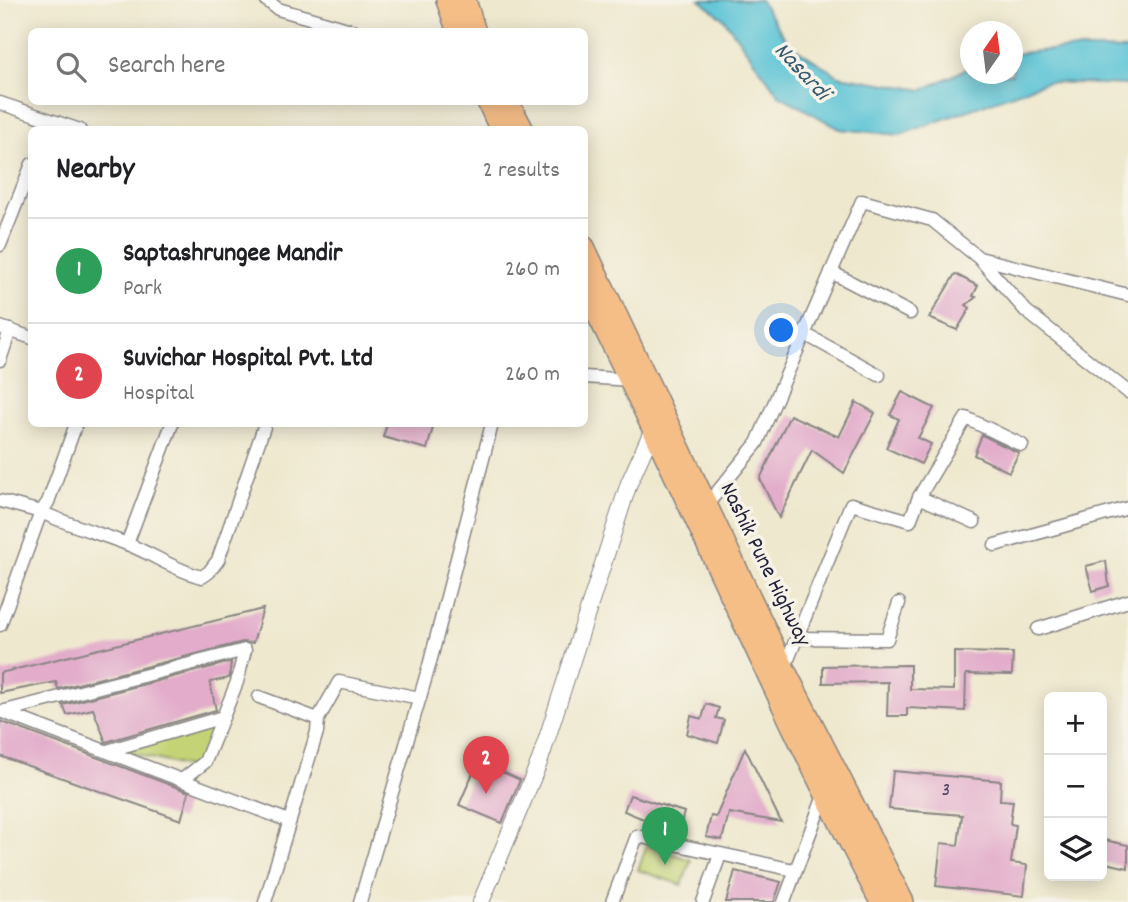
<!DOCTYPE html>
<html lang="en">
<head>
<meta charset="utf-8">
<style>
  :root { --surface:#fff; --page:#f6f6f6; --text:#202124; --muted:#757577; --line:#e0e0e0; --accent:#b5179e }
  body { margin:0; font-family:Dekko,sans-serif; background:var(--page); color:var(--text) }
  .controls { position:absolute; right:21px; bottom:21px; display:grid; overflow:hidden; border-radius:10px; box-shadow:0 4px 18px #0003 }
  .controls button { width:63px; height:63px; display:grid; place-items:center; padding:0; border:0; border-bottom:2px solid var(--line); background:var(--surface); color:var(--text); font:35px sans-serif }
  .compass { position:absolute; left:960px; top:21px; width:63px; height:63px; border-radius:50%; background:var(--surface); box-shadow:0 4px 18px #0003; rotate:14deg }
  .you { position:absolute; left:782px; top:331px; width:24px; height:24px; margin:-18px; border:5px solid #fff; border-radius:50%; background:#1a73e8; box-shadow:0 0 0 10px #1a73e833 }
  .badge { display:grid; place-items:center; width:46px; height:46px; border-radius:50%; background:var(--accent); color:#fff; font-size:23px; font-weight:700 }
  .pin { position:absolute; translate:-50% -58px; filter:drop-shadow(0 2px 4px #0008) }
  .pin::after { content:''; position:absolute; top:37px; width:24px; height:21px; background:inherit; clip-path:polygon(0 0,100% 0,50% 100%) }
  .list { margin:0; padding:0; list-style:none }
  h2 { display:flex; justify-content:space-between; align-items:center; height:91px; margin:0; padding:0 28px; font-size:30px }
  h2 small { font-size:23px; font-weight:400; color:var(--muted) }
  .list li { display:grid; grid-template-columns:46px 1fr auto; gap:21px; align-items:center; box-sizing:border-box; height:105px; padding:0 28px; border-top:2px solid var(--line) }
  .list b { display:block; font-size:26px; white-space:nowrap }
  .list p { margin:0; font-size:23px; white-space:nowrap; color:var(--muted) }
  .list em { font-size:23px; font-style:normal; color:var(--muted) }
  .icon { flex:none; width:38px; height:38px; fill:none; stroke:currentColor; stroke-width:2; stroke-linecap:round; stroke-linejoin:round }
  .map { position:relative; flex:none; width:1128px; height:902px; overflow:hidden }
  .search { position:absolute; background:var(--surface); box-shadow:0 4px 18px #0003; left:28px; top:28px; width:560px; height:77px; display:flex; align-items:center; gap:18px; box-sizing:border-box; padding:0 24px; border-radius:10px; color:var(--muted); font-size:26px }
  .panel { position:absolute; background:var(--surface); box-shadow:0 4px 18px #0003; left:28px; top:126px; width:560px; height:301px; border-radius:10px }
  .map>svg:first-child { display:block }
  .green { fill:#c4d375; stroke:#737a58; stroke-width:2 }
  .water { fill:#59c3d5; stroke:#3e7288; stroke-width:2 }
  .building { fill:#e2acca }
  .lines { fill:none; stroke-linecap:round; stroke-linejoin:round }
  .minor-casing { stroke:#888584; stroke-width:15 }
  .tertiary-casing { stroke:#888584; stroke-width:18 }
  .trunk-casing { stroke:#888584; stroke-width:24 }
  .minor { stroke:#fff; stroke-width:12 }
  .tertiary { stroke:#fff; stroke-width:16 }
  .trunk { stroke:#f6be87; stroke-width:21 }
  .labels { text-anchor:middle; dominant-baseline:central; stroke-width:7; stroke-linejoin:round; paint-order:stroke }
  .number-label { font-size:19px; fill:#52445f }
  .street-label { font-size:23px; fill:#22223b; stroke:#f7f3e8 }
  .water-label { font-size:24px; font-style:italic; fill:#355a71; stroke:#f7f3e8 }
</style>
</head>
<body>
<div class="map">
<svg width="1128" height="902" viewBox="0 0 1128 902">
  <rect width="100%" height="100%" fill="#f7f3e8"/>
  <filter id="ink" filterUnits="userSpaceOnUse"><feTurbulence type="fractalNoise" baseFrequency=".0143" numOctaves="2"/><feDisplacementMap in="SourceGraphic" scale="14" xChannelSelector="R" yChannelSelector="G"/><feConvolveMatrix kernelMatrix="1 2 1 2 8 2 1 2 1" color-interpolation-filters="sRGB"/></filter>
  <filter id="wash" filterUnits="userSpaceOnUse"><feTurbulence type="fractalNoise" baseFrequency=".00686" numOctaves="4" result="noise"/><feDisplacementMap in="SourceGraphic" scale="28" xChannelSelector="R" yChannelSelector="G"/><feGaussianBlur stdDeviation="1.57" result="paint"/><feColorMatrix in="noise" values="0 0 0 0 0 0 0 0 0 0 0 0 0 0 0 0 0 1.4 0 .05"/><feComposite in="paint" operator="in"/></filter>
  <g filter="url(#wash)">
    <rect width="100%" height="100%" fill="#eee8ce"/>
    <g class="green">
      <path d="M219,725l-21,40 -7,3 -68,-17z"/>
      <path d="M647,845l44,15 -9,25 -44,-15z"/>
    </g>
    <path class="water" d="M700,0h60l29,44 50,32 84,14 47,-23v7h42l1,-20c38,-6 76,-6 115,-4v35l-82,-3 -146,53 -60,-6 -61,-34 -56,-77z"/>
    <g id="blocks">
      <g class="building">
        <path d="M955,274l23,12 -5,10 3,1 -10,8 4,3 -13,22 -28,-12z"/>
        <path d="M902,392l32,16 -16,30 13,6 -10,20 -35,-16 13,-29 -9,-4z"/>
        <path d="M856,402l19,11 -31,60 -32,-23 -33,68 -19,-39 30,-64 49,22z"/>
        <path d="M387,424h47l-7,25 -44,-12z"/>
        <path d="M982,435l37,18 -10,19 -35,-17z"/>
        <path d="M1106,561l3,25 -16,5 -7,-25z"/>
        <path d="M263,609l-10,34 -10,-1 -185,47 -2,-7 -56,11v-20z"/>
        <path d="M954,652l59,1 -1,22 -46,-1 -1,37 -58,-3v8h-20l1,-34 -65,1v-17l87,-1v24l44,1z"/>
        <path d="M231,662l-2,16 -19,4 6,28 -110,32 -13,-33 -26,6 -4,-10z"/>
        <path d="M706,704l13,4 -3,10 8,2 -6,23 -31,-9 4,-18 11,3z"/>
        <path d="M0,721l189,71 -8,28 -181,-64z"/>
        <path d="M745,748l36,74 -52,-9 -7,27 -16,-3 5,-21 5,1z"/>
        <path d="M478,761l42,19 -18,43 -43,-18z"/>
        <path d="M893,771l108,10 -1,19 13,1 -3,23 6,1 -5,38 16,2 -3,31 -88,-10 5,-43 17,2 4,-30 -73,-6z"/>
        <path d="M630,795l54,17 -4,16 -27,-5 -29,-12z"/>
        <path d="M1104,840l24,5v23l-26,-6z"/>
        <path d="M735,871l46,11 -7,20h-48z"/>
      </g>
    </g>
  </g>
  <g filter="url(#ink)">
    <use href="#blocks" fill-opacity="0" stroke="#888584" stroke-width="2"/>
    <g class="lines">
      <defs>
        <g id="minor">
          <path d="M266,0l12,9 80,23"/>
          <path d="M0,103l80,27"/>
          <path d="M0,245l32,-81"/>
          <path d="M979,258l149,37"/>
          <path d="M831,272l79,41"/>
          <path d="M0,327l32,11"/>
          <path d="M803,333l76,42"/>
          <path d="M0,360l10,-30"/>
          <path d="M584,377l48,3"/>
          <path d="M919,497l55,25"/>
          <path d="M0,501l41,11 7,-10 28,-78"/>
          <path d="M706,506l51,-63 105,-242 70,19 47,38 47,53 102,81"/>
          <path d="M127,544l45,-120"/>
          <path d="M995,545l133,-37"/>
          <path d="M0,625l41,-113c28,13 57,21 86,32 26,10 47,26 75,33l7,-5 9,-12 47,-136"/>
          <path d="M1038,629l90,-28"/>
          <path d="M797,638l90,1 12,-36"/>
          <path d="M784,669l67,-165 59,17 9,-24 47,-79 56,27"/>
          <path d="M259,697l59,22"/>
          <path d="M0,711l289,110"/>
          <path d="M1,712l244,-62 -8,32 -32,80 -23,18"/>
          <path d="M107,751l116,-34"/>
          <path d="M265,902l52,-170 1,-13 21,-37 81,16"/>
          <path d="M360,902l69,-236 63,-242"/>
          <path d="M612,902l25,-66 157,34"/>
          <path d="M703,902l17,-47"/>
          <path d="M784,902l41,-109"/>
        </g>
        <path id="tertiary" d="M481,902l59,-142 89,-277 25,-56"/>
        <g id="trunk">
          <path d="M447,0l11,32"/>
          <path d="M465,0l10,32"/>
          <path d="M488,102l13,28"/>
          <path d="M508,102l15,28"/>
          <path d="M584,247l200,422 119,233"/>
          <path d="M584,287c103,203 190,414 297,615"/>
        </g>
      </defs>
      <use href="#minor" class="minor-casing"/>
      <use href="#tertiary" class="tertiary-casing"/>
      <use href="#trunk" class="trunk-casing"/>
      <use href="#minor" class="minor"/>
      <use href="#tertiary" class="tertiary"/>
      <use href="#trunk" class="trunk"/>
    </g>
  </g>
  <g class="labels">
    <g class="number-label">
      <text x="946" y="791">3</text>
    </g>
    <g class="street-label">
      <text transform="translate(764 565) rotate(64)">Nashik Pune Highway</text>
    </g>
    <g class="water-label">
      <text transform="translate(801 72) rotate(47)">Nasardi</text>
    </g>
  </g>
</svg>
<div class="controls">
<button>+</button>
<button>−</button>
<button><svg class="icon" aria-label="layers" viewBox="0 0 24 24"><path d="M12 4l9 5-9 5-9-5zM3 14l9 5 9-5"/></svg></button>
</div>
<svg class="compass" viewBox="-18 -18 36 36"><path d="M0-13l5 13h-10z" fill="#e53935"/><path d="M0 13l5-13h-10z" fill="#757577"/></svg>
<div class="you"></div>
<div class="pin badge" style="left:665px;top:865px;background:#2e9e5b">1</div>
<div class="pin badge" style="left:486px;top:794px;background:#e0444e">2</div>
<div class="search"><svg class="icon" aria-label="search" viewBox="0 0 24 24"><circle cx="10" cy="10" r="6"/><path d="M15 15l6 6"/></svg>Search here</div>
<section class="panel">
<h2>Nearby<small>2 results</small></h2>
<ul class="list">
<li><span class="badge" style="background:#2e9e5b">1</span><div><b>Saptashrungee Mandir</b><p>Park</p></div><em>260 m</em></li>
<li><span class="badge" style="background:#e0444e">2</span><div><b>Suvichar Hospital Pvt. Ltd</b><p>Hospital</p></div><em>260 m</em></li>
</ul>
</section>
</div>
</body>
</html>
